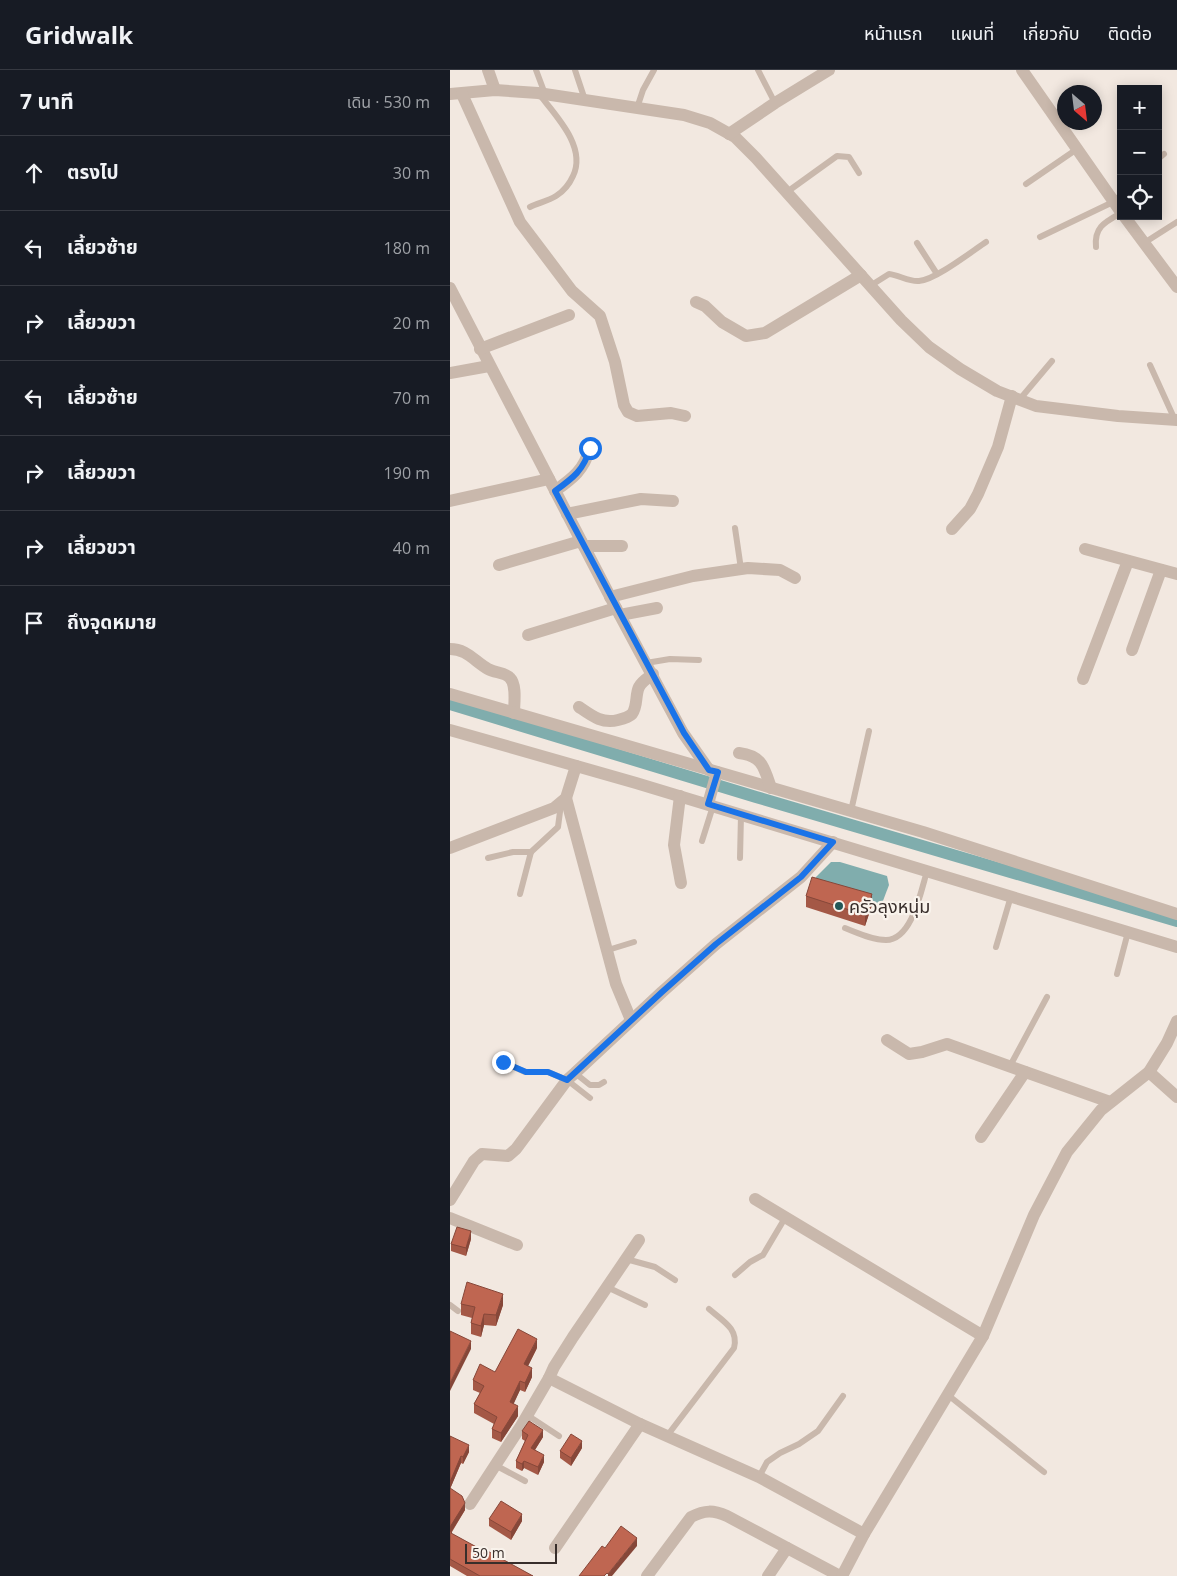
<!DOCTYPE html>
<html lang="th">
<head>
<meta charset="utf-8">
<style>
  :root { --surface:#171b24; --page:#242831; --text:#f1f3f6; --muted:#9ea1a6; --line:#363941 }
  body { margin:0; font-family:"Open Sans","Noto Sans Thai",sans-serif; background:var(--page); color:var(--text) }
  .controls { position:absolute; right:15px; top:15px; display:grid; overflow:hidden; border-radius:0px; box-shadow:0 2px 12px #0003 }
  .controls button { width:45px; height:45px; display:grid; place-items:center; padding:0; border:0; border-bottom:1px solid var(--line); background:var(--surface); color:var(--text); font:25px sans-serif }
  .compass { position:absolute; left:607px; top:15px; width:45px; height:45px; border-radius:50%; background:var(--surface); box-shadow:0 2px 12px #0003; rotate:152deg }
  .scale { position:absolute; left:15px; bottom:12px; width:92px; box-sizing:border-box; padding-left:5px; border:2px solid #382e2b; border-top:0; font-size:14px; line-height:18px; white-space:nowrap; color:#382e2b; -webkit-text-stroke:4px #f9f3ec; paint-order:stroke }
  .stop { position:absolute; width:15px; height:15px; margin:-11px; border:4px solid #1a73e8; border-radius:50%; background:#fff }
  .stop.end { background:#1a73e8; border-color:#fff; box-shadow:0 1px 5px #0008 }
  .list { margin:0; padding:0; list-style:none }
  h2 { display:flex; justify-content:space-between; align-items:center; height:65px; margin:0; padding:0 20px; font-size:21px }
  h2 small { font-size:16px; font-weight:400; color:var(--muted) }
  .list li { display:grid; grid-template-columns:32px 1fr auto; gap:15px; align-items:center; box-sizing:border-box; height:75px; padding:0 20px; border-top:1px solid var(--line) }
  .list b { display:block; font-size:19px; white-space:nowrap }
  .list em { font-size:16px; font-style:normal; color:var(--muted) }
  .icon { flex:none; width:28px; height:28px; fill:none; stroke:currentColor; stroke-width:2; stroke-linecap:round; stroke-linejoin:round }
  .map { position:relative; flex:none; width:727px; height:1506px; overflow:hidden }
  header { display:flex; align-items:center; gap:30px; box-sizing:border-box; height:70px; padding:0 25px; background:var(--surface); border-bottom:1px solid var(--line) }
  header strong { font-size:24px }
  nav { display:flex; gap:28px; margin-inline-start:auto; font-size:18px }
  main { display:flex }
  aside { flex:1; background:var(--surface) }
  .map>svg:first-child { display:block }
  .water { fill:#80adad }
  .lines { fill:none; stroke-linecap:round; stroke-linejoin:round }
  .canal { stroke:#80adad; stroke-width:12 }
  .lane { stroke:#c9b8ac; stroke-width:6 }
  .street { stroke:#c9b8ac; stroke-width:12 }
  .wall { fill:#a45846 }
  .shaded-wall { fill:#864739 }
  .building { fill:#bf6651; stroke:#864739 }
  .route { stroke:#1a73e8; stroke-width:6 }
  .poi-dot { fill:#225757; stroke:#f9f3ec; stroke-width:2 }
  .labels { text-anchor:middle; dominant-baseline:central; stroke-width:4.5; stroke-linejoin:round; paint-order:stroke }
  .poi-label { font-size:18px; fill:#382e2b; stroke:#f9f3ec; text-anchor:start }
</style>
</head>
<body>
<header>
<strong>Gridwalk</strong>
<nav><a>หน้าแรก</a><a>แผนที่</a><a>เกี่ยวกับ</a><a>ติดต่อ</a></nav>
</header>
<main>
<aside>
<h2>7 นาที<small>เดิน · 530 m</small></h2>
<ul class="list">
<li><svg class="icon" aria-label="ahead" viewBox="0 0 24 24"><path d="M12 20V5M6 11l6-6 6 6"/></svg><div><b>ตรงไป</b></div><em>30 m</em></li>
<li><svg class="icon" aria-label="left" viewBox="0 0 24 24"><path d="M17 20v-9H6M10 6l-5 5 5 5"/></svg><div><b>เลี้ยวซ้าย</b></div><em>180 m</em></li>
<li><svg class="icon" aria-label="right" viewBox="0 0 24 24"><path d="M7 20v-9h11M14 6l5 5-5 5"/></svg><div><b>เลี้ยวขวา</b></div><em>20 m</em></li>
<li><svg class="icon" aria-label="left" viewBox="0 0 24 24"><path d="M17 20v-9H6M10 6l-5 5 5 5"/></svg><div><b>เลี้ยวซ้าย</b></div><em>70 m</em></li>
<li><svg class="icon" aria-label="right" viewBox="0 0 24 24"><path d="M7 20v-9h11M14 6l5 5-5 5"/></svg><div><b>เลี้ยวขวา</b></div><em>190 m</em></li>
<li><svg class="icon" aria-label="right" viewBox="0 0 24 24"><path d="M7 20v-9h11M14 6l5 5-5 5"/></svg><div><b>เลี้ยวขวา</b></div><em>40 m</em></li>
<li><svg class="icon" aria-label="arrive" viewBox="0 0 24 24"><path d="M6 21V4h12l-3 4 3 4H6"/></svg><div><b>ถึงจุดหมาย</b></div></li>
</ul>
</aside>
<div class="map">
<svg width="727" height="1506" viewBox="0 0 727 1506">
  <rect width="100%" height="100%" fill="#f2e8e0"/>
  <path class="water" d="M381,792h9l47,14 2,9 -8,21 -69,-20 4,-9z"/>
  <g class="lines">
    <path class="canal" d="M0,634l306,93 421,124"/>
    <g class="lane">
      <path d="M86,0l9,24"/>
      <path d="M125,0l10,30"/>
      <path d="M308,0l17,33"/>
      <path d="M187,38l6,-18 11,-20"/>
      <path d="M708,89l6,-5"/>
      <path d="M576,114l51,-35"/>
      <path d="M337,122l50,-36 12,1 10,16"/>
      <path d="M80,137c8,-4 18,-6 26,-11 8,-5 13,-11 17,-20 14,-29 -17,-60 -34,-82"/>
      <path d="M590,167l73,-35 8,-7"/>
      <path d="M467,173l20,31"/>
      <path d="M694,173l33,-21"/>
      <path d="M646,177c-2,-20 9,-25 25,-34"/>
      <path d="M420,216l19,-12c10,1 20,8 30,7 16,-1 52,-29 67,-39"/>
      <path d="M700,295l25,55"/>
      <path d="M570,329l32,-38"/>
      <path d="M285,458l6,41"/>
      <path d="M196,593l24,-4 29,1"/>
      <path d="M401,741l18,-80"/>
      <path d="M252,771l11,-35"/>
      <path d="M38,788l25,-6h18"/>
      <path d="M290,788l1,-43"/>
      <path d="M70,824l11,-42 27,-25 3,-23"/>
      <path d="M395,858c13,5 27,12 41,12 26,0 35,-49 41,-69"/>
      <path d="M546,877l15,-51"/>
      <path d="M158,880l26,-8"/>
      <path d="M667,904l11,-42"/>
      <path d="M53,992l22,10h23l19,8 23,18"/>
      <path d="M560,996l37,-69"/>
      <path d="M125,1003l15,12h9l5,-3"/>
      <path d="M176,1189l29,8 20,13"/>
      <path d="M285,1205l15,-13 13,-7 22,-37"/>
      <path d="M157,1217l38,18"/>
      <path d="M0,1235l8,6"/>
      <path d="M498,1325l96,77"/>
      <path d="M77,1345l32,21"/>
      <path d="M217,1366l67,-88c5,-19 -11,-27 -25,-39"/>
      <path d="M45,1395l30,16"/>
      <path d="M309,1407l8,-15 13,-9 19,-9 19,-13 25,-35"/>
    </g>
    <g class="street">
      <path d="M38,0l7,20"/>
      <path d="M572,0l99,142"/>
      <path d="M0,24l45,-4 43,3 146,22 26,8 25,14 21,21 145,162 28,27 31,22 37,22 39,15 82,10 59,4"/>
      <path d="M12,24l58,128 52,69 28,25 15,46 9,43 4,7 9,4 34,-3 14,3"/>
      <path d="M279,64l46,-31 54,-33"/>
      <path d="M674,146l53,71"/>
      <path d="M0,218l166,320 67,125 26,37"/>
      <path d="M246,232l9,4 17,16 24,14 19,-3 96,-58"/>
      <path d="M30,279l89,-34"/>
      <path d="M0,303l39,-7"/>
      <path d="M105,421c18,-13 29,-21 35,-43"/>
      <path d="M0,431l99,-22"/>
      <path d="M117,444l74,-15 32,2"/>
      <path d="M502,459l18,-20 8,-15 20,-47 14,-51"/>
      <path d="M134,476h38"/>
      <path d="M635,479l92,25"/>
      <path d="M49,495l82,-24"/>
      <path d="M160,527l83,-21 55,-8 32,2 15,8"/>
      <path d="M170,545l37,-7"/>
      <path d="M78,565l88,-27"/>
      <path d="M0,579c17,0 24,12 38,20 7,4 17,3 22,9 7,7 4,26 4,35"/>
      <path d="M682,580l29,-80"/>
      <path d="M633,609l45,-118"/>
      <path d="M0,624l473,138 254,82"/>
      <path d="M129,637c13,9 23,17 39,13 4,-1 11,-3 14,-6 6,-8 3,-19 7,-27 3,-6 9,-9 14,-13"/>
      <path d="M0,660l186,53 541,164"/>
      <path d="M289,683c24,3 25,15 32,35"/>
      <path d="M230,726l-6,49 7,38"/>
      <path d="M116,728l50,186 15,36"/>
      <path d="M258,734l9,-32"/>
      <path d="M0,778l104,-40 12,-10 10,-32"/>
      <path d="M437,970l22,14 13,-2 25,-8 163,58"/>
      <path d="M699,1002l28,25"/>
      <path d="M531,1067l44,-65"/>
      <path d="M305,1129l228,137"/>
      <path d="M0,1130l24,-39 8,-7 26,2 8,-7 51,-69 8,-7 87,-81 54,-48 85,-67 32,-35"/>
      <path d="M0,1148l67,27"/>
      <path d="M189,1170l-66,97 -19,30 -5,11 91,46 119,53 105,57"/>
      <path d="M20,1434l51,-78 28,-48"/>
      <path d="M105,1478l85,-124"/>
      <path d="M197,1506l44,-59c14,-7 22,-7 36,-1l113,60"/>
      <path d="M318,1506l19,-28"/>
      <path d="M392,1506l22,-42 119,-198 51,-121 33,-63 34,-42 48,-38 18,-29 10,-22"/>
    </g>
  </g>
  <g class="wall">
    <path d="M356,826l66,9 -7,21 -59,-19z"/>
    <path d="M21,1169l-5,17 -15,-5v-7z"/>
    <path d="M11,1234l42,1 -7,21 -12,-1 -3,12 -10,-3v-11l1,-5 -11,-3z"/>
    <path d="M87,1278l-9,18 4,11 -7,15 -5,-2 -7,14 5,12 -17,26 -9,-4v-9l2,-5 -20,-11v-9l6,-11 -7,-3v-10l22,-8z"/>
    <path d="M72,1361l21,6 -8,13 9,12 -6,13 -14,-7 -2,3 -6,-3v-7l9,-20 -3,-2z"/>
    <path d="M0,1366l19,16 -6,12 -2,-1 -11,26 15,21 -13,22v2l30,16 51,26h-66l-17,-10z"/>
    <path d="M132,1378l-11,18 -11,-8v-7z"/>
    <path d="M39,1449l33,2 -11,19 -22,-14z"/>
  </g>
  <g class="shaded-wall">
    <path d="M422,824v11l-7,21v-11z"/>
    <path d="M21,1161v8l-5,17v-8z"/>
    <path d="M53,1224v11l-7,21v-11z"/>
    <path d="M34,1244v11l-3,12v-11z"/>
    <path d="M87,1269v9l-13,26v-10z"/>
    <path d="M21,1271v8l-21,42v-8z"/>
    <path d="M82,1298v9l-7,15v-9z"/>
    <path d="M70,1311v9l-10,22v-10z"/>
    <path d="M68,1336v10l-17,26v-9z"/>
    <path d="M93,1360v7l-12,19v-8z"/>
    <path d="M132,1371v7l-11,18v-8z"/>
    <path d="M19,1375v7l-6,12v-7z"/>
    <path d="M94,1385v7l-6,13v-8z"/>
    <path d="M11,1386v7l-11,26v-7z"/>
    <path d="M74,1391v7l-2,3v-7z"/>
    <path d="M15,1433v7l-15,24v-7z"/>
    <path d="M72,1444v7l-11,19v-8z"/>
    <path d="M187,1468v8l-25,30h-4v-2z"/>
  </g>
  <g class="building">
    <path d="M362,807l60,17 -7,21 -59,-19z"/>
    <path d="M7,1157l14,4 -5,17 -15,-4z"/>
    <path d="M17,1212l36,12 -7,21 -12,-1 -3,12 -10,-3 4,-16 -14,-3z"/>
    <path d="M68,1259l19,10 -13,25 8,4 -7,15 -5,-2 -10,21 8,4 -17,27 -9,-4 5,-12 -23,-13 10,-18 -11,-6 7,-16 15,8z"/>
    <path d="M0,1261l21,10 -21,42z"/>
    <path d="M79,1351l14,9 -12,18 13,7 -6,12 -14,-6 -2,3 -6,-3 12,-26 -6,-4z"/>
    <path d="M121,1364l11,7 -11,17 -11,-7z"/>
    <path d="M0,1366l19,9 -6,12 -2,-1 -11,26z"/>
    <path d="M0,1418l12,8 3,7 -15,24z"/>
    <path d="M51,1431l21,13 -11,18 -22,-13z"/>
    <path d="M171,1456l16,12 -29,36 -1,-1 -3,3h-25l23,-30 3,2z"/>
    <path d="M0,1461l2,1 -1,1 31,17v-2l51,28h-53l-30,-17z"/>
  </g>
  <g class="lines">
    <path class="route" d="M53,992l23,10h22l19,8 95,-88 54,-48 85,-67 32,-35 -125,-38 10,-32 -9,-2 -25,-37 -129,-242c18,-13 29,-21 35,-43"/>
  </g>
  <circle class="poi-dot" cx="389" cy="836" r="5"/>
  <g class="labels">
    <g class="poi-label">
      <text x="399" y="836">ครัวลุงหนุ่ม</text>
    </g>
  </g>
</svg>
<div class="controls">
<button>+</button>
<button>−</button>
<button><svg class="icon" aria-label="locate" viewBox="0 0 24 24"><circle cx="12" cy="12" r="6"/><path d="M12 2v4M12 18v4M2 12h4M18 12h4"/></svg></button>
</div>
<svg class="compass" viewBox="-18 -18 36 36"><path d="M0-13l5 13h-10z" fill="#e53935"/><path d="M0 13l5-13h-10z" fill="#9ea1a6"/></svg>
<div class="scale">50 m</div>
<div class="stop" style="left:140px;top:378px"></div>
<div class="stop end" style="left:53px;top:992px"></div>
</div>
</main>
</body>
</html>
